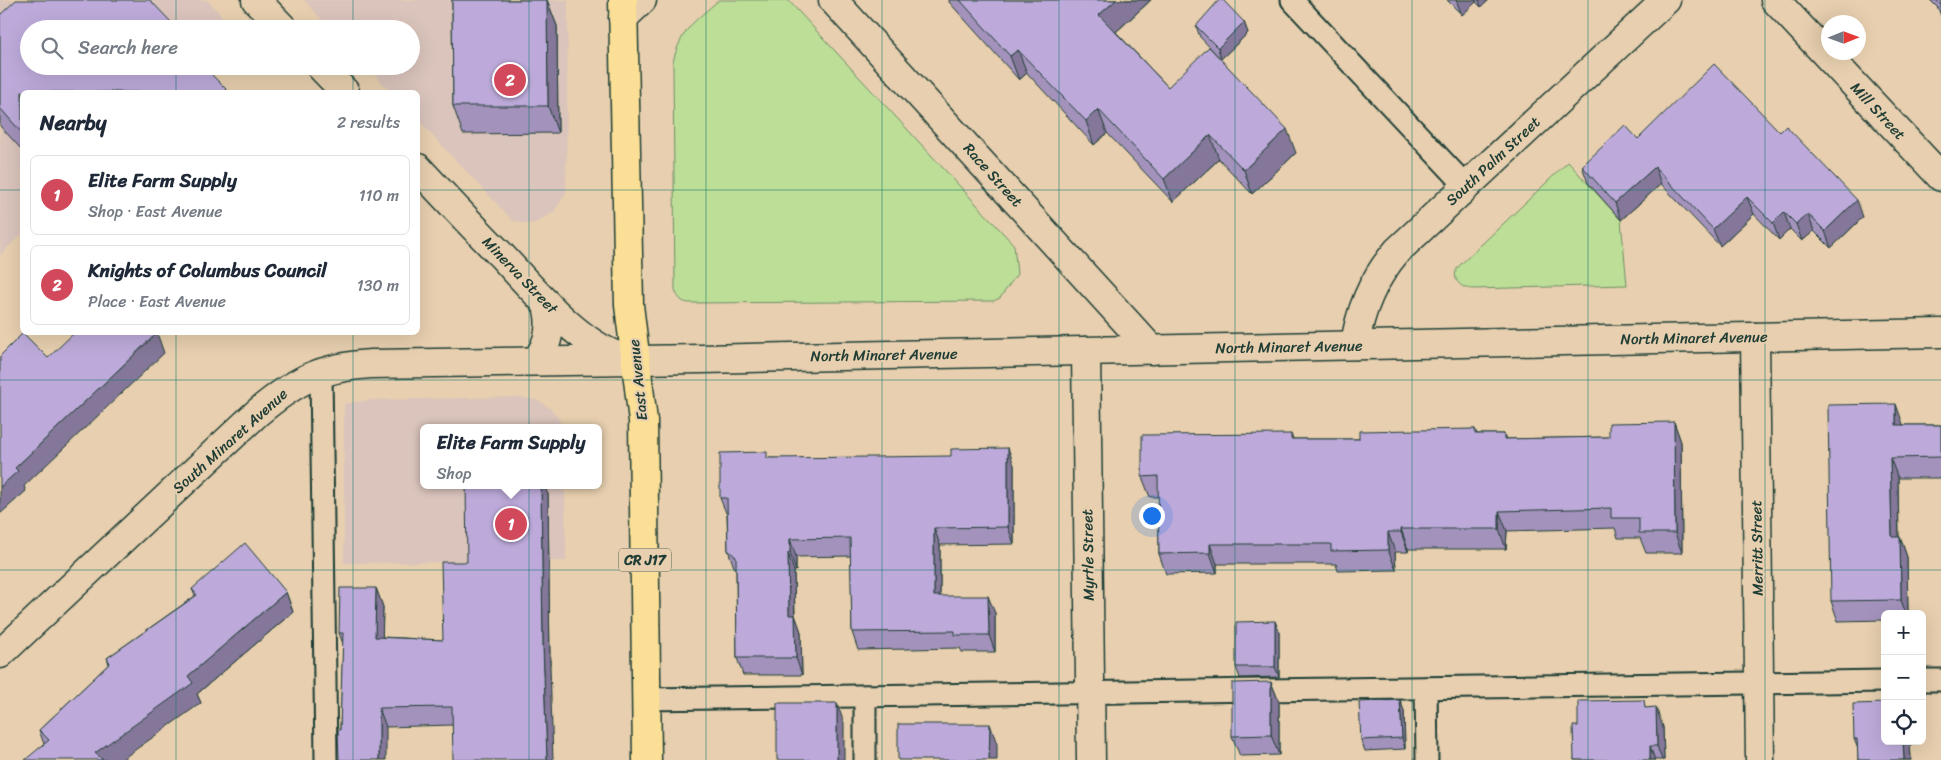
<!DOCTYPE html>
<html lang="en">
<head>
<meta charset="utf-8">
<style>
  :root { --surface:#fff; --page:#f2f2f3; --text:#1f2937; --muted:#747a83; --line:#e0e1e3; --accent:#d1495b }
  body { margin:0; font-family:Sriracha,sans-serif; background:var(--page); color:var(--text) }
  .controls { position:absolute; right:15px; bottom:15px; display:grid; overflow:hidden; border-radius:8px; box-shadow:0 5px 20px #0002 }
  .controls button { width:45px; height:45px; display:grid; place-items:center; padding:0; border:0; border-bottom:1px solid var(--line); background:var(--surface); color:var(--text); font:25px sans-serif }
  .compass { position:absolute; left:1821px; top:15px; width:45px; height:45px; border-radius:50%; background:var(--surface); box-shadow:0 5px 20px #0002; rotate:89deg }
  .you { position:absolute; left:1151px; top:515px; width:18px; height:18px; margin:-12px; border:4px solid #fff; border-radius:50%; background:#1a73e8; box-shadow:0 0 0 8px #1a73e833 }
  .badge { display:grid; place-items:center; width:32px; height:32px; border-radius:50%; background:var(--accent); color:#fff; font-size:16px; font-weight:700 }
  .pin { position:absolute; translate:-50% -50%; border:2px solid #fff; box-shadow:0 1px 5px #0006 }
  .popup { position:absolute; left:420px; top:424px; width:182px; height:65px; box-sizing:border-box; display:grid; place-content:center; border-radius:8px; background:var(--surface); filter:drop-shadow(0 1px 4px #0005); font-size:16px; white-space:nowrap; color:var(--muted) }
  .popup b { font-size:19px; color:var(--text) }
  .popup::after { content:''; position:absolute; left:50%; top:100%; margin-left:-10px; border:10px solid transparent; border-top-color:var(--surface) }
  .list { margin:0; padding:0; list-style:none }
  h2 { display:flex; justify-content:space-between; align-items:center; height:65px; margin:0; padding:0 20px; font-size:21px }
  h2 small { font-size:16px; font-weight:400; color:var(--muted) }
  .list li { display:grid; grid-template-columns:32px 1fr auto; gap:15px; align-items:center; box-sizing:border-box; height:80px; margin:0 10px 10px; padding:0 10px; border:1px solid var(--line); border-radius:8px }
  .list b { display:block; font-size:19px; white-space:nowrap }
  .list p { margin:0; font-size:16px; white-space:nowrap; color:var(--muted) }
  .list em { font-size:16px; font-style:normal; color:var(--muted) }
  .icon { flex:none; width:28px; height:28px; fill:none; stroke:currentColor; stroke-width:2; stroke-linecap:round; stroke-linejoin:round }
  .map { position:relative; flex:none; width:1941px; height:760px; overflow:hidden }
  .search { position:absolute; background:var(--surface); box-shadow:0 5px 20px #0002; left:20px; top:20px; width:400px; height:55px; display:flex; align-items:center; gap:12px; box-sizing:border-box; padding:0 18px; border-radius:28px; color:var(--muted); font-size:19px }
  .panel { position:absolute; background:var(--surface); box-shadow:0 5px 20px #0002; left:20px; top:90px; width:400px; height:245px; border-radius:8px }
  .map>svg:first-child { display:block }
  .built { fill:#dac4bc }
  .green { fill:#bdde97; stroke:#6e8e66 }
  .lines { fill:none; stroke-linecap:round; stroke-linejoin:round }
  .service-casing { stroke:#1f3d34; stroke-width:25 }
  .minor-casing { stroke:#1f3d34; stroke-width:31 }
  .primary-casing { stroke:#1f3d34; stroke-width:31 }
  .service { stroke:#e7cfaf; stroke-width:21 }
  .minor { stroke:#e7cfaf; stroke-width:28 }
  .primary { stroke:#fbdf96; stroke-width:28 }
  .wall { fill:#a392bb; stroke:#1f3d34 }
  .shaded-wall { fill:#847799; stroke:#1f3d34 }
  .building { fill:#bdaada; stroke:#1f3d34 }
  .grid { fill:none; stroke:#0f766e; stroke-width:1; stroke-opacity:0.55 }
  .labels { text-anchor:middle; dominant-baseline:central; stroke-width:4; stroke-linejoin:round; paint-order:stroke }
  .shield { fill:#e7cfaf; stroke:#5b6959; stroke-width:1 }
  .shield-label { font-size:14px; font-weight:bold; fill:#1f3d34 }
  .street-label { font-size:15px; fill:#1f3d34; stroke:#e7cfaf }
</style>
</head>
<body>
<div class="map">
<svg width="1941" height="760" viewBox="0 0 1941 760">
  <rect width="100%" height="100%" fill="#e7cfaf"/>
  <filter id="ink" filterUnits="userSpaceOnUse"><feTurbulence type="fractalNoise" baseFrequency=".02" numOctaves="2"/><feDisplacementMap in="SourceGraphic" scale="10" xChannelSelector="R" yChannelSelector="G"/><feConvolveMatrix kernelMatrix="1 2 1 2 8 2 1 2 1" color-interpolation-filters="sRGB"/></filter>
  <g filter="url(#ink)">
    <g class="built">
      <path d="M0,0h207l27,29h-205v37l-7,26v142l-22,21z"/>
      <path d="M304,0h264l-2,192 -12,20 -19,11 -8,1 -15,-4 -94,-100v-28h-27l-25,-26h45v-37h-80z"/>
      <path d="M520,397l19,4 12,8 8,10 3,9h-138v57h141l1,76 -222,2v-159l26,-4z"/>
    </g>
    <g class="green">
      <path d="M719,0h69l226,245 3,29 -17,24 -7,3 -303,2c-8,0 -12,-5 -15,-13l-2,-228c8,-33 22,-41 46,-62z"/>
      <path d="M1568,162l53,58 6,65 -155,4c-13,-1 -22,-12 -13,-23z"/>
    </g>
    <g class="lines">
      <defs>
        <g id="service">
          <path d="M1292,0l174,186"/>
          <path d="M321,372l5,388"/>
          <path d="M1922,680h19"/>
          <path d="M1426,688l1,72"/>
          <path d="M865,696v64"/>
          <path d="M647,699l1238,-18"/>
        </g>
        <g id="minor">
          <path d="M256,0l28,29"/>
          <path d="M833,0l319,350"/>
          <path d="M1775,0l166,177"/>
          <path d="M623,18l19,-18"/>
          <path d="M320,66l25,26"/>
          <path d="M418,168c27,29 54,58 82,86 31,33 81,94 125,104"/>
          <path d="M1755,337l5,423"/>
          <path d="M1355,345c5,-36 18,-66 42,-94l269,-251"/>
          <path d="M1086,351l5,409"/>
          <path d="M536,361c13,-17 17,-38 10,-58"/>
          <path d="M0,654l257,-241c38,-32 63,-46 114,-49l331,-5 1239,-26"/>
        </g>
        <path id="primary" d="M623,0l6,305 14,116 4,339"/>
      </defs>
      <use href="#service" class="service-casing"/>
      <use href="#minor" class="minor-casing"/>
      <use href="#primary" class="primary-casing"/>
      <use href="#service" class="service"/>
      <use href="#minor" class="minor"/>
      <use href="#primary" class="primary"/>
    </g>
    <g class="wall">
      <path d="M452,0h95l10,26 1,107 -95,1 -10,-28z"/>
      <path d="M949,0h202l-35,32 52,55 128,66 -44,41 -33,-35 -46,43 -66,-69 -13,12 -67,-72 -8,7 -70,-78z"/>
      <path d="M1447,0h42l-8,7 -5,-5 -14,13z"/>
      <path d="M1930,0h11v16l-3,-8z"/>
      <path d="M0,15l22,77v58l-22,-24z"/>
      <path d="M1244,22l4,11 -27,26 -21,-22 -4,-11z"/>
      <path d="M1638,139l225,78 -32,31 -17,-17 -12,10 -12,-12 -11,11 -25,-26 -34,32 -59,-62 -40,36 -33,-37 -6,-17z"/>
      <path d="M1674,422l7,20 1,111h-36l-6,-15h-22l-3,-10 -108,3 -1,18h-98v3h-13l1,18 -58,1 -2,-7h-119v9l-51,1 -7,-20v-57h-9l-8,-20 149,-43 2,5h66l116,-10 2,5h27l2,5 103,-2z"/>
      <path d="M1903,424v1h38v53h-43l1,59h1l7,20 1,57h-23v6l-47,1 -7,-20z"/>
      <path d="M769,458l245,7v79l-74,1v51l55,17v39h-33l-2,-4 -102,2 -6,-18 -1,-76 -55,1v14h-2l1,44 6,17 1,43h-59l-6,-17 -1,-89 -2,-2 -6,-17 -1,-35 -7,-17z"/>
      <path d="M548,494l2,171 -98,60 -66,2 -46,3 3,-86 -4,-11 37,-45 7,19 -1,30 61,3 24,-78z"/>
      <path d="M192,589l94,3 7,20 -96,82 4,9 -157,41 -5,-14 70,-66 -2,-6 88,-62z"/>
      <path d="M1279,631v46l-39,1 -4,-11z"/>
      <path d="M1271,682l8,20v53l-39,1 -8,-20z"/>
      <path d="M1400,700l4,11 1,38 -40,2 -4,-11z"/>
      <path d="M1647,708l16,19 1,33h-90l4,-34z"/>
      <path d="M1854,739l56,2 1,19h-53v-11z"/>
    </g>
    <g class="shaded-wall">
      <path d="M547,0l10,26 1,107 -10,-27z"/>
      <path d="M1116,0h35l-43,39 -9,-24z"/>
      <path d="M1456,0h20v2l-14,13z"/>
      <path d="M1479,0h10l-8,7z"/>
      <path d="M171,22l2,7h-8v-1z"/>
      <path d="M1244,22l4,11 -27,26 -3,-11z"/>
      <path d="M1018,50l9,23 -8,7 -9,-24z"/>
      <path d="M1098,109l9,24 -13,12 -8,-24z"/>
      <path d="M1287,129l9,24 -44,41 -8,-24z"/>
      <path d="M1210,135l9,24 -46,43 -9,-23z"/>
      <path d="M1655,167l6,17 -40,36 -6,-17z"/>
      <path d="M1747,197l7,17 -34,32 -7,-17z"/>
      <path d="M1857,200l6,17 -32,31 -6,-17z"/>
      <path d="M1784,212l6,17 -11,11 -6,-17z"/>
      <path d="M1808,214l6,17 -12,10 -6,-17z"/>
      <path d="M157,333l7,20 -140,133 2,5 -26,23v-27l15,-19z"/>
      <path d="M1896,404l7,20 1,21 -8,-20z"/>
      <path d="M1674,422l7,20 1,111 -7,-20z"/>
      <path d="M1008,448l6,17v79l-6,-17z"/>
      <path d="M1890,458l8,20 1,79 -7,-20z"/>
      <path d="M541,485h3l4,9 2,171 3,95h-6l-4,-114z"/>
      <path d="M1499,511l8,20 -1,18 -7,-20z"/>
      <path d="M934,528l6,17v68l-6,-17z"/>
      <path d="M1401,529l7,20v3l-7,-20z"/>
      <path d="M1388,532l7,20 1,18 -8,-20z"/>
      <path d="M1900,537l7,20 1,57h-2l-5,-14z"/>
      <path d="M790,539l6,18v14l-6,-18z"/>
      <path d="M1210,544l7,20v9l-7,-20z"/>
      <path d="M788,553l6,18 1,61 -6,-17z"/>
      <path d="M376,588l7,19 -1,49 -7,-19z"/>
      <path d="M286,592l7,20 -96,82 4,9 -80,57h-23l-3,-7 93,-77z"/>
      <path d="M988,596l7,17v39l-6,-17z"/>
      <path d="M795,615l6,17 1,43 -6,-17z"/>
      <path d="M1275,621l4,10v46l-4,-10z"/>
      <path d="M1271,682l8,20v53l-8,-20z"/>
      <path d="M1400,700l4,11 1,38 -3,-11z"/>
      <path d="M837,703l7,20v37h-7z"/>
      <path d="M1656,707l7,20 1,33h-2l-5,-14z"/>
      <path d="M379,708l7,19v33h-7z"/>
      <path d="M990,724l7,20v16h-8z"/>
      <path d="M1903,741h7l1,19h-7z"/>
      <path d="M1650,746l5,14h-5z"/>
    </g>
    <g class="building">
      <path d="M16,0h134l21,22 -6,6 1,1h-137v37h174l26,26h-207v41l-22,-25v-93z"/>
      <path d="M452,0h95l1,106h-95z"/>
      <path d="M960,0h156l-17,15 69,72 41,-40 78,82 -43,41 -34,-35 -46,44 -66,-70 -12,12 -68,-71 -8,6z"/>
      <path d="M1219,0h4l21,22 -26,26 -22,-22z"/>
      <path d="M1936,0h5v5z"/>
      <path d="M1714,64l66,68 6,-6 71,74 -32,31 -17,-17 -12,10 -12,-12 -11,11 -26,-26 -34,32 -58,-62 -40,36 -33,-37 43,-41 13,14z"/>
      <path d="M75,332h81l1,1 -142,135 3,3 -18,16v-131l23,-23 25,25z"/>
      <path d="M1896,404v21h45v32l-51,1 2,79h8l1,63 -70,1 -3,-196z"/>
      <path d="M1674,422l1,111h-36v-15h-28v-10l-112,3v18h-98v3h-13v18l-57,1v-7h-121v9l-51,1 -1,-78 -16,1v-42l149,-1v5h68v-8l116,-2v5h29v5l105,-2v-14z"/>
      <path d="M1008,448v79l-74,1v68h54l1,39h-34v-4l-103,1 -2,-94 -60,1v14h-2l1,62h6l1,43h-59l-1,-101 -8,-7 -1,-52h-7v-45l47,-1v6l106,-1 78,-1v-7z"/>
      <path d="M466,485h75l2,161 4,114h-94l-1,-53 -73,1v52h-40l-1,-30h2l3,-97h-4l1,-45h36l-1,49 68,3 -2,-78h26z"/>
      <path d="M245,543l41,49 -98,84 5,7 -98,70 8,7h-78l24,-20 -10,-10 71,-67 -3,-5 90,-63 -5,-6z"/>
      <path d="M1275,621v46h-39v-45z"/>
      <path d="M1271,682v53l-39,1v-53z"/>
      <path d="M1400,700l2,38 -41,2 -2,-38z"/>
      <path d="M1644,700l1,8 11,-1 1,39h-7v14h-76l-1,-34h5v-25z"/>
      <rect x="777" y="703" width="60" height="57"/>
      <path d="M1885,703v38h18l1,19h-46l-1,-21h-3l-1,-35z"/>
      <path d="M898,724h92l-1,36h-91z"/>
    </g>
  </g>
  <path class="grid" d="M176,0v29M353,0v29M529,0v760M706,0v760M882,0v760M1059,0v760M1235,0v760M1412,0v760M1588,0v760M1765,0v760M176,66v26M353,66v26M0,190h22M418,190h1523M176,332v428M353,332v428M0,380h1941M0,570h1941"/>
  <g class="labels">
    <rect class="shield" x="619" y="548.5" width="52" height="23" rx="4"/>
    <g class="shield-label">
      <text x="645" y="560">CR J17</text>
    </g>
    <g class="street-label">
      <text transform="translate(1878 111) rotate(47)">Mill Street</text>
      <text transform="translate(1493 161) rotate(-43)">South Palm Street</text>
      <text transform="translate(993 175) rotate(48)">Race Street</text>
      <text transform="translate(520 275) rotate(46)">Minerva Street</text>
      <text transform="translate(1694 338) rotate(-1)">North Minaret Avenue</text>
      <text transform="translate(1289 347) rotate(-1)">North Minaret Avenue</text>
      <text transform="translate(884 355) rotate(-1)">North Minaret Avenue</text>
      <text transform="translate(638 380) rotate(-96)">East Avenue</text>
      <text transform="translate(230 441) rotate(-42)">South Minaret Avenue</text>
      <text transform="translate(1757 548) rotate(-91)">Merritt Street</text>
      <text transform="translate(1088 555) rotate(-91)">Myrtle Street</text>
    </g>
  </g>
</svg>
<div class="controls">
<button>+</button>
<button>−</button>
<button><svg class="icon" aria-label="locate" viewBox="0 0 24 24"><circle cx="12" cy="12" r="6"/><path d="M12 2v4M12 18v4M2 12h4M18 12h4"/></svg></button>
</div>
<svg class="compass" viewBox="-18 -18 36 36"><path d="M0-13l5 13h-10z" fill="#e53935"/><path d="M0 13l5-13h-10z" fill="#747a83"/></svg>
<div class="you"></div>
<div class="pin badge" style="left:511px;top:524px">1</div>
<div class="popup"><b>Elite Farm Supply</b>Shop</div>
<div class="pin badge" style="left:510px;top:80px">2</div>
<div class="search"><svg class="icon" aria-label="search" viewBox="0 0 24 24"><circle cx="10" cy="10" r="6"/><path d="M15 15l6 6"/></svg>Search here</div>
<section class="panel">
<h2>Nearby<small>2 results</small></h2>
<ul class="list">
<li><span class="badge">1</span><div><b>Elite Farm Supply</b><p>Shop · East Avenue</p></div><em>110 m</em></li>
<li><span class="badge">2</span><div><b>Knights of Columbus Council</b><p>Place · East Avenue</p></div><em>130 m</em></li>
</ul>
</section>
</div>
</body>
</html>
